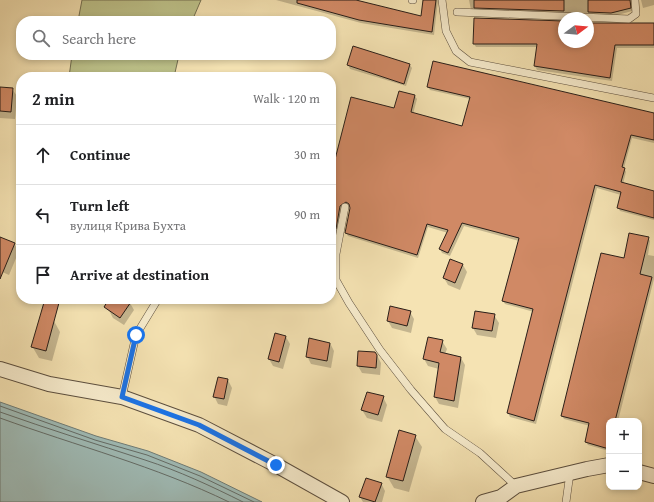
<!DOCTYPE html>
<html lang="en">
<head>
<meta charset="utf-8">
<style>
  :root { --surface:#fff; --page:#f2f2f2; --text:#202124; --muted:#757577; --line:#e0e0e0 }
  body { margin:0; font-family:"Gentium Book Plus",serif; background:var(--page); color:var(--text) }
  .controls { position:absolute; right:12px; bottom:12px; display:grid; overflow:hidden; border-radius:8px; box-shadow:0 2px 6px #0003 }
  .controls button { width:36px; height:36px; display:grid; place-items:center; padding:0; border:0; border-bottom:1px solid var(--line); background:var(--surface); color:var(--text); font:20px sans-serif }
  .compass { position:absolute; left:558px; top:12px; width:36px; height:36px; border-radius:50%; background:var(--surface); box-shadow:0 2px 6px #0003; rotate:74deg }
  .stop { position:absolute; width:12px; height:12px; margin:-9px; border:3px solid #1a73e8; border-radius:50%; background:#fff }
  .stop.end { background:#1a73e8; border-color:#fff; box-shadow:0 1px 4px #0008 }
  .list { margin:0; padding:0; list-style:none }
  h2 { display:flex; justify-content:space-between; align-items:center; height:52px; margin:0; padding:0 16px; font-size:17px }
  h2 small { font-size:13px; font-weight:400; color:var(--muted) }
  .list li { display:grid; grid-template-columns:26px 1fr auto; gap:12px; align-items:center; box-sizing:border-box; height:60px; padding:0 16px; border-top:1px solid var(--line) }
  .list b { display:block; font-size:15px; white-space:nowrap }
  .list p { margin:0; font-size:13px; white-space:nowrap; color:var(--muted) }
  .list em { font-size:13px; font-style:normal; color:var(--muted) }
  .icon { flex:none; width:22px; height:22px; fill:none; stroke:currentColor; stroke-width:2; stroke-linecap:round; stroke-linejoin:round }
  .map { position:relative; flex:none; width:654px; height:502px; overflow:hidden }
  .search { position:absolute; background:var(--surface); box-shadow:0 2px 6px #0003; left:16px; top:16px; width:320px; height:44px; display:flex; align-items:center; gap:10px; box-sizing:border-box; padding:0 14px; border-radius:16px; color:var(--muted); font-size:15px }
  .panel { position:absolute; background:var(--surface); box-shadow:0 2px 6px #0003; left:16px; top:72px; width:320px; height:232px; border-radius:16px }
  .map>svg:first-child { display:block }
  .green { fill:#bec38b; stroke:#747052 }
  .water { fill:#a0bcb7; stroke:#707d77 }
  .shadow { fill:#0003 }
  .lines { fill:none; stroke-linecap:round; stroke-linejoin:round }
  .shore { stroke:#646d68; stroke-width:1 }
  .building { fill:#d08965; stroke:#291e18 }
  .service-casing { stroke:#5c4f3f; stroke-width:8 }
  .minor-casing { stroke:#5c4f3f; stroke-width:16 }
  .service { stroke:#f8edce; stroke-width:7 }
  .minor { stroke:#f8edce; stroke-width:14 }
  .route { stroke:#1a73e8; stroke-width:5 }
</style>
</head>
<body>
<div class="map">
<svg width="654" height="502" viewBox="0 0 654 502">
  <rect width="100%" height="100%" fill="#f5e3b3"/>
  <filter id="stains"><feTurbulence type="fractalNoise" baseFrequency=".005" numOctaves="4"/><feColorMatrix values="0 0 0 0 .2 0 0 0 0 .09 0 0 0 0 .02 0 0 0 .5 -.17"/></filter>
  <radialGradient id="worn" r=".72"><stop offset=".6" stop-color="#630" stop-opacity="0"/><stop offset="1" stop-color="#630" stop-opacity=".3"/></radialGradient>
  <g class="green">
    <path d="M82,0h119l-9,21h-114z"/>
    <path d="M72,55h107l-5,22h-105z"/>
  </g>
  <path class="water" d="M0,402l96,34 52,15 53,21 61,30h-262z"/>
  <g class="shadow">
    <path d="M276,0h76l70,18 2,-18h14l-4,35 -73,-12z"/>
    <path d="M469,0h165l-2,2v9l-18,5 -143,-6z"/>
    <path d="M641,0h13v5l-11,3z"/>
    <path d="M564,23v19h24v-18h66v24h-37l-5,33 -75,-11 -2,-4 2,-19h-61l-2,-3z"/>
    <path d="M354,47l56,18 2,3 -6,18 -56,-17 -2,-4z"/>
    <path d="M256,72l22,5h-23z"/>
    <path d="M428,87l226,27v29l-22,-5 -8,30 2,4 -3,12 31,8v28l-34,-9 -2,-4 3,-12 -24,-7 -61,236 -26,-7 -2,-4 26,-101 -29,-8 -2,-3 16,-60 -55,-15 -14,30 -8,-3 -2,-4 8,-16 -20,-6 -10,31 -70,-22 -2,-3 5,-25 -2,-3 -4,1 -8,26 -6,-2v-51l64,-70 20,-13 2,3 -4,15 50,13 7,-28 -40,-9z"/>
    <path d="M0,88l12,1 5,7 -2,23 -15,-1z"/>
    <path d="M0,238l14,6 5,7 -10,24 -9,-4z"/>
    <path d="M648,238l2,3 -2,14 6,1v23l-36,142h-9v30l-21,-6 -2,-3 4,-16 -26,-7 -2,-3 63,-156z"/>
    <path d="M463,265l4,7 -7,18 -12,-5 -4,-7z"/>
    <path d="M110,299h14l6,4 4,7 -10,15 -11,-7 -7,-13z"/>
    <path d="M410,312l4,7 -3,14 -19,-5 -4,-7z"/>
    <path d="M494,315l5,8 -3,15 -19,-3 -4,-7z"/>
    <path d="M54,321l6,11 -8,29 -13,-3 -7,-12z"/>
    <path d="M286,337l4,7 -7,25 -10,-3 -4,-7z"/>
    <path d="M442,341l5,8 -2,5 16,4 4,7 -7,43 -19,-4 -4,-7 4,-28 -11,-3 -4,-7z"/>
    <path d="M330,343l4,8 -3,17 -20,-4 -4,-8z"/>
    <path d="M377,355l4,8 -1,12 -18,-2 -4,-7z"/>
    <path d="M218,378l10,2 4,8 -5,18 -9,-2 -4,-8z"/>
    <path d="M383,397l4,8 -5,17 -15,-4 -5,-8z"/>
    <path d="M415,436l7,11 -13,45 -15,-4 -7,-12z"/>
    <path d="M381,483l4,8 -3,11h-19l-3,-5z"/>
  </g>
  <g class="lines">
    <g class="shore">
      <path d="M0,406l95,34 52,15 53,21 54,26"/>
      <path d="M0,412c48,17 96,32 145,48 34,11 66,26 98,42"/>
      <path d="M0,418c77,28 155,48 229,84"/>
    </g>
  </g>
  <g class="building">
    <path d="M297,0h59l65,16 2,-16h13l-4,32 -73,-12 -62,-17z"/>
    <path d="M474,0h90v11l-90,-3z"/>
    <path d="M588,0h42l1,8 -20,5 -23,-1z"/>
    <path d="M474,18l90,3v21h24v-19h66v22h-39l-5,33 -76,-12 3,-22h-64z"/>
    <path d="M353,46l57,18 -6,20 -57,-19z"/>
    <path d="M433,61l221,52v27l-23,-5 -9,32 3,1 -4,14 33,9v27l-37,-10 4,-16 -26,-7 -61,236 -27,-8 26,-104 -31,-8 17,-63 -57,-15 -14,30 -9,-4 9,-19 -21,-6 -10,31 -72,-22 5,-25 -1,-4 -3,-2 -6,4 -4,23 -5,-1v-53l20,-78 43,11 5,-17 16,4 -4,17 51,14 8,-29 -43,-10z"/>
    <path d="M0,87l13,1 -2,24 -11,-1z"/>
    <path d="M629,233l20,4 -9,37 12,3 -37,144h-6v28l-24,-7 4,-19 -28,-7 40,-163 23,5z"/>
    <path d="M0,237l15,6 -15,36z"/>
    <path d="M450,259l13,5 -8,19 -12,-5z"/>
    <path d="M45,299h15l-14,52 -15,-4z"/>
    <path d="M109,299h24l-13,19 -16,-11z"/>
    <path d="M390,306l21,5 -4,15 -20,-5z"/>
    <path d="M475,311l20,3 -3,17 -20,-3z"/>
    <path d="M275,333l11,3 -7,26 -11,-3z"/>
    <path d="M428,337l15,3 -3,12 21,5 -7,44 -20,-4 5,-34 -16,-4z"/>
    <path d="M309,338l21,5 -3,18 -21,-4z"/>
    <path d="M358,351l17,1 2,3 -1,13 -19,-2z"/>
    <path d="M218,377l10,2 -4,20 -11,-2z"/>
    <path d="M367,392l17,4 -6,19 -17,-5z"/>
    <path d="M399,430l17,5 -13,46 -17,-4z"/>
    <path d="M366,478l16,5 -7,19 -16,-5z"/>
  </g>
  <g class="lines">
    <defs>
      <g id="service">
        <path d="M412,0h1"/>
        <path d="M442,0l4,31 10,20 14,11 184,36"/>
        <path d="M457,12l172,7 7,-5 -1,-14"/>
        <path d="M345,207l-9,47v26l13,23 31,47 31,40 34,39 35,24 36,33"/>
        <path d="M122,397l14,-62 22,-36"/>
        <path d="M566,502l4,-29"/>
      </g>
      <g id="minor">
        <path d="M0,369l49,15 73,13 77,28 77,40 66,37"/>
        <path d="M639,472l15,4"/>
        <path d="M483,502l18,-5 15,-11 71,-17 22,-4"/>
      </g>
    </defs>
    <use href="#service" class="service-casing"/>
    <use href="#minor" class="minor-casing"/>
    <use href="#service" class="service"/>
    <use href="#minor" class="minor"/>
  </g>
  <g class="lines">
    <path class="route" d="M136,335l-14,62 77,28 77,40"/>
  </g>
  <rect width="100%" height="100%" filter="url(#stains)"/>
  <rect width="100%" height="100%" fill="url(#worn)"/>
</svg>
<div class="controls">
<button>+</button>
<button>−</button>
</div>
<svg class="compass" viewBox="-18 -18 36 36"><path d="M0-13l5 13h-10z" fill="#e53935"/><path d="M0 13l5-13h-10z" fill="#757577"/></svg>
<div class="stop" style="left:136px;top:335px"></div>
<div class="stop end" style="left:276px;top:465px"></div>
<div class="search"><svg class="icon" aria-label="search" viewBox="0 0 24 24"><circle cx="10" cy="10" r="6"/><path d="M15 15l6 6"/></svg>Search here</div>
<section class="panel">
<h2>2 min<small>Walk · 120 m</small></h2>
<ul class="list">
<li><svg class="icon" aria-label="ahead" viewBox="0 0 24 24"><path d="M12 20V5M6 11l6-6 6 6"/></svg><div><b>Continue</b></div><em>30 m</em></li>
<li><svg class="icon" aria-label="left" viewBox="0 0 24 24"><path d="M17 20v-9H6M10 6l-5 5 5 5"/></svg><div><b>Turn left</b><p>вулиця Крива Бухта</p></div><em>90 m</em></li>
<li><svg class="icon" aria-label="arrive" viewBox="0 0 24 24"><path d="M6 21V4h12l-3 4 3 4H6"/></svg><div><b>Arrive at destination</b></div></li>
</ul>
</section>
</div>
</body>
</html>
